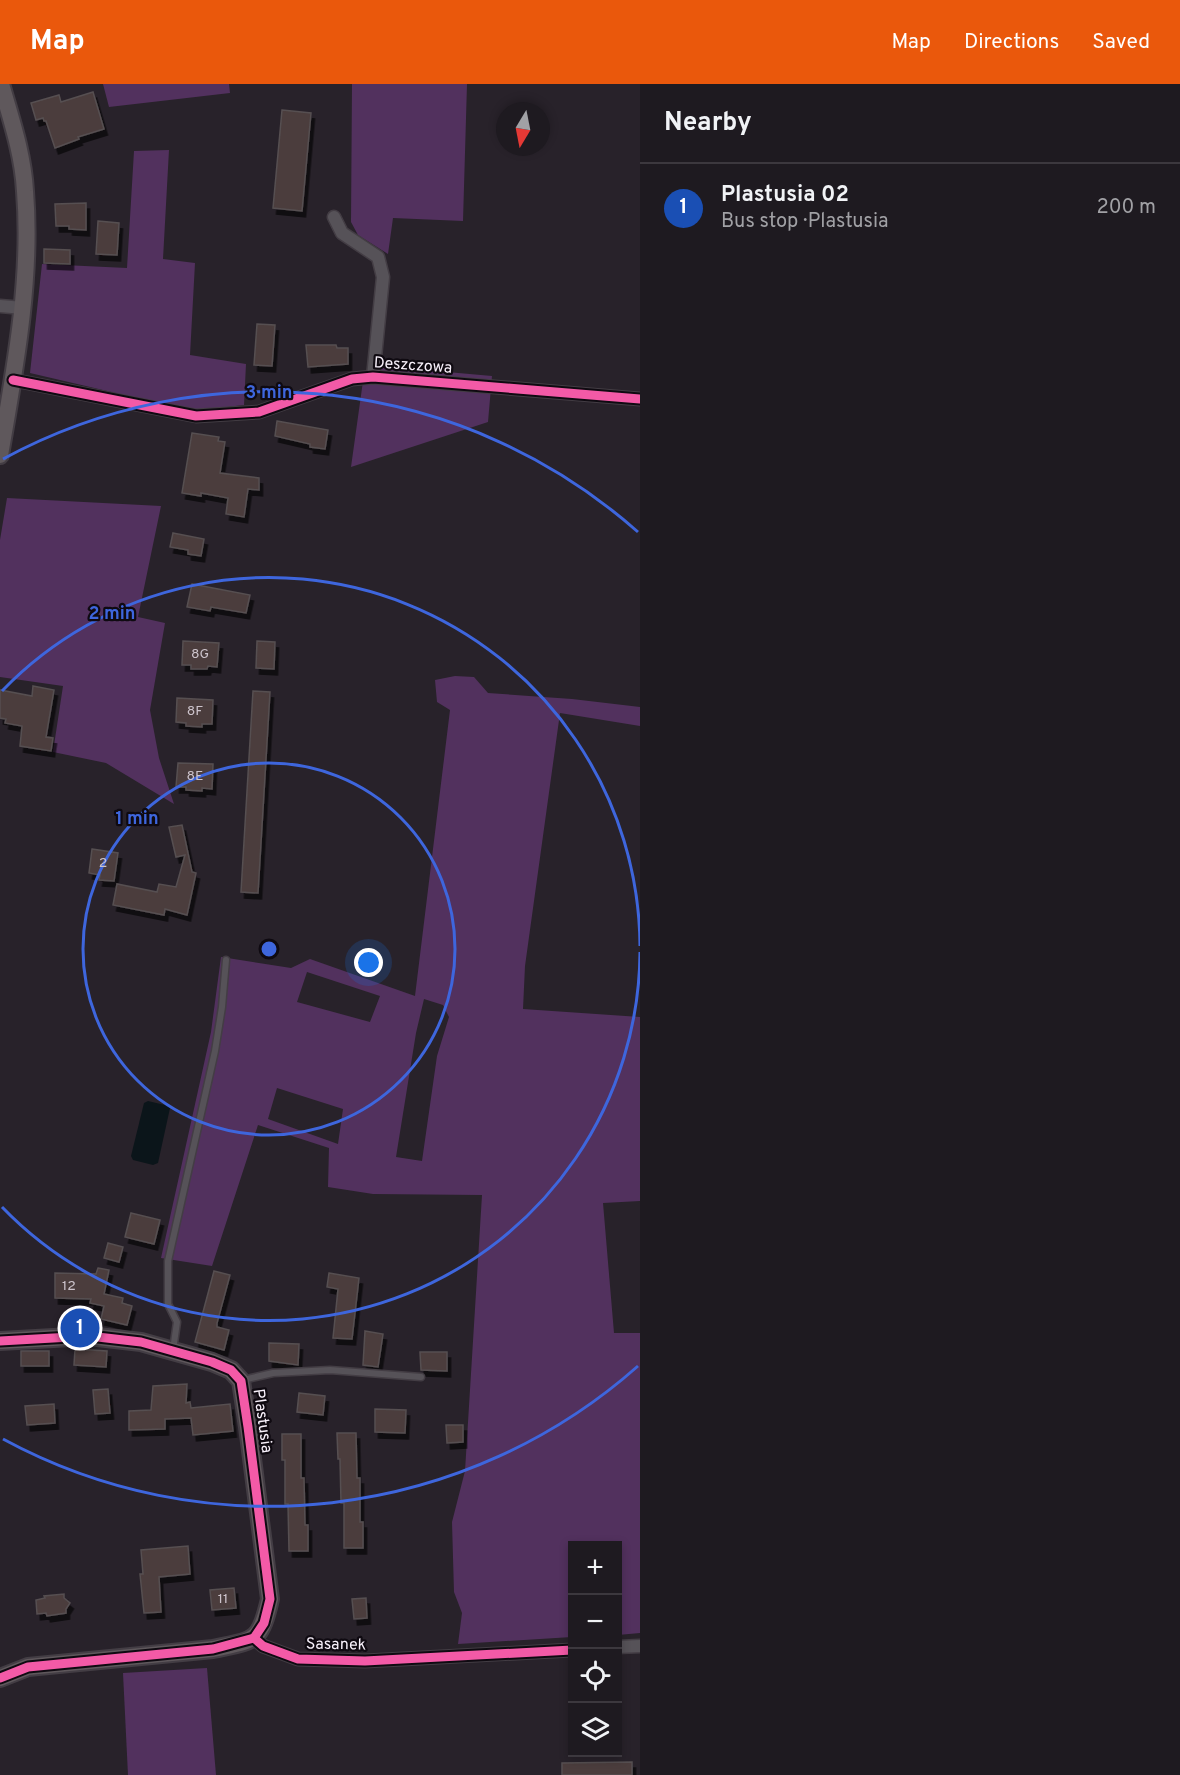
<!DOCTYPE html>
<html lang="en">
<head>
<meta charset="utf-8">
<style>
  :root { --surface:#1e1a20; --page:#2b272d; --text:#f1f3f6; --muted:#a1a1a5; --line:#3c383e; --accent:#ea580c }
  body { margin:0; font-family:Overpass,sans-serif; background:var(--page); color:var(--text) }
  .controls { position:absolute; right:18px; bottom:18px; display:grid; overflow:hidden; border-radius:0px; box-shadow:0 3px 9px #0003 }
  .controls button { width:54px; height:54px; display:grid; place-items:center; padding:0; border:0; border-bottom:2px solid var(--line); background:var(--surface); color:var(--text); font:30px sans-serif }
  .compass { position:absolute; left:496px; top:18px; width:54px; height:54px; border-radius:50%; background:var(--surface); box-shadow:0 3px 9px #0003; rotate:190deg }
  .you { position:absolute; left:369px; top:879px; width:21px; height:21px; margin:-15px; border:4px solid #fff; border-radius:50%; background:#1a73e8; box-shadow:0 0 0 9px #1a73e833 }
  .badge { display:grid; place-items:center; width:39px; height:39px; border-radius:50%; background:var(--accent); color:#fff; font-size:20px; font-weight:700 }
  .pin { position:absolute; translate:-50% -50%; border:3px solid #fff; box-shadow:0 2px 6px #0006 }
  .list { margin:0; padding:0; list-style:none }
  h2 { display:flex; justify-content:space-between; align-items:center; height:78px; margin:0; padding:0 24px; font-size:26px }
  h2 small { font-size:20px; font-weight:400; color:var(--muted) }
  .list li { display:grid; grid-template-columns:39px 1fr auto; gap:18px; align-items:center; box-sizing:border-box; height:90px; padding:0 24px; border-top:2px solid var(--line) }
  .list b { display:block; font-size:22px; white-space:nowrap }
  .list p { margin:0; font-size:20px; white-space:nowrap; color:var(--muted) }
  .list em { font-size:20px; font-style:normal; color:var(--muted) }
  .icon { flex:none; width:33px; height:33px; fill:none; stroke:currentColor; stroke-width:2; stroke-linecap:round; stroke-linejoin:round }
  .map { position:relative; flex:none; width:640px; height:1691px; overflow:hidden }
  header { display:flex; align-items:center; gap:36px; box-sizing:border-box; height:84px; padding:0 30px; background:var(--accent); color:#fff }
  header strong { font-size:28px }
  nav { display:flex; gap:33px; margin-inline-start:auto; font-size:21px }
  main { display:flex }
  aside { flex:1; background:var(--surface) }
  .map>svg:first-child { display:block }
  .green { fill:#52315e; fill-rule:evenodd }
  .water { fill:#0b151a }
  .building { fill:#4b3d3d; stroke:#564f51; stroke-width:1.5; filter:url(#shadow) }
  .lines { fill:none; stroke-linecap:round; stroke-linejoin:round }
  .lane-casing { stroke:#433d44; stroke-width:9 }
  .street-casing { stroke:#433d44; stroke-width:15 }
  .secondary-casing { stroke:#433d44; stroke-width:20 }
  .lane { stroke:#565258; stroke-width:6 }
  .street { stroke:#565258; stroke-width:12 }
  .secondary { stroke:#5f585c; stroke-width:16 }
  .cycleway-casing { stroke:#0f0a11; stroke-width:13 }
  .cycleway { stroke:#f35aa7; stroke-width:9 }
  .ring { fill:none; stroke:#3e66dd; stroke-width:3 }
  .labels { text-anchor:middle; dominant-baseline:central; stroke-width:4.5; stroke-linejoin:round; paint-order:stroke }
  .number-label { font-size:14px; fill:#cdc4cc }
  .street-label { font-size:16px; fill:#f8f1fb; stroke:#0f0a11 }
  .centre { fill:#3e66dd; stroke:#0f0a11; stroke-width:3 }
  .ring-label { font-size:18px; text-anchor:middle; font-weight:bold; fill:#3e66dd; stroke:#0f0a11; stroke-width:4.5; stroke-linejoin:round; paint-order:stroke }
</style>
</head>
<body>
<header>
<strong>Map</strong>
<nav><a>Map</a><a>Directions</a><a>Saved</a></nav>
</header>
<main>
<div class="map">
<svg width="640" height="1691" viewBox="0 0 640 1691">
  <defs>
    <filter id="shadow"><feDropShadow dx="3.5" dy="6" stdDeviation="0" flood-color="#0009"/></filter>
  </defs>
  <rect width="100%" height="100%" fill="#28222a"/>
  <g class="green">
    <path d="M103,0h126l1,9 -121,14z"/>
    <path d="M352,0h115l-4,137 -70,-3 -5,36 -30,-19 -7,-13z"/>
    <path d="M169,66l-6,109 32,4 -5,92 56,9 -2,41 -51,6 -163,-38 12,-109 85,4 7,-117z"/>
    <path d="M380,282l112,10 -4,46 -137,45 12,-86 17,1z"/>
    <path d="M7,414l154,8 -23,111 27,6 -15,87 9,48 15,46 -68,-41 -53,-11 10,-66 -63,-9v-137z"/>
    <path d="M455,592l19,1 14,16 84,6 68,8v19l-80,-13 -35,253 -2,43 117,8v184l-37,2 11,130h26v300l-22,2v-89h-46v91l-114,7 4,-31 -8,-21 -2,-70 13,-51 17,-276 -109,-1 -45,-7 1,-39 -71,-23 -46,141 -51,-8 50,-226 10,-75 70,11 19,-9 105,37 35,-286 -13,-8 -2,-22zM307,888l73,24 -10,26 -73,-20zM424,915l19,6 6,12 -12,39 -15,105 -26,-4 20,-124zM277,1004l66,21 -5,35 -70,-25z"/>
    <path d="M207,1584l9,107h-88l-5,-102z"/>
  </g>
  <path class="water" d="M148,1017l21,5 1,2 -12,55 -5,2 -20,-5 -2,-4 13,-53z"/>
  <g class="building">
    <path d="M93,8l11,37 -26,8 1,2 -24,9 -9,-27h-2l-1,-3 -7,2 -5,-17 28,-8 2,7z"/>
    <path d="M282,26l29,3 -9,98 -29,-3z"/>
    <path d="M86,119v27l-17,-1v-3h-13l-1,-22z"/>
    <path d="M98,137l21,2 -2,32 -21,-1z"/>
    <path d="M44,165l26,1v14l-26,-1z"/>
    <path d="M257,240l18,1 -3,41 -18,-1z"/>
    <path d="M306,261h30l1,3h11v16l-40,3z"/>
    <path d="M277,337l51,9 -3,19 -15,-2v-3l-35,-8z"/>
    <path d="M192,349l27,4 -1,4 7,1 -5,31 39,5v12l-11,-1 -4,28 -18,-3 2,-16 -27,-5v3l-19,-3z"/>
    <path d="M173,449l31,6 -3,17 -13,-2v-4l-18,-3z"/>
    <path d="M192,500l58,11 -4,18 -35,-6 -1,4 -23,-4z"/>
    <path d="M183,557l36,2 -2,24 -9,-1 -1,3h-16v-4h-9z"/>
    <path d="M257,557l18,1 -1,27 -18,-1z"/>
    <path d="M33,602l21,4 -8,47 7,1 -2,13 -31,-5 2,-20 -17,-3 1,-4 -6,-1v-28l32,6z"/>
    <path d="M253,607l17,1 -12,201 -17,-1z"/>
    <path d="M177,614l36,2 -1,24h-10v3l-16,-1v-3l-10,-1z"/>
    <path d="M178,679l35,1 -1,25 -10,-1v3l-16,-1v-3h-10z"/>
    <path d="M182,741l10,47 4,1 -9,42 -22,-6 -1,6 -51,-10 4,-21 40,8 2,-8 17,3 9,-32 -9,2 -7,-30z"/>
    <path d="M92,765l26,4 -4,28 -15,-1 1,-5 -11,-2z"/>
    <path d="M131,1129l29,7 -6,24 -29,-7z"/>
    <path d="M108,1159l15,4 -4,15 -15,-4z"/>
    <path d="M98,1184l11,2 -5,24 19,4 -1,5 10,3 -5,19 -26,-6 3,-13 -14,-3 1,-4 -36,-1v-25l41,1z"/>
    <path d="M214,1187l16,4 -13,48v4l12,3 -5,20 -29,-8z"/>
    <path d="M329,1189l30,5 -7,61 -19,-1 5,-49 -11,-2z"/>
    <path d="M365,1247l18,3 -5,33 -15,-2z"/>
    <path d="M269,1259l30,1 -1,21 -29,-4z"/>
    <path d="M75,1265l32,2 -1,16 -32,-2z"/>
    <rect x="21" y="1267" width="28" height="15"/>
    <path d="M420,1268h27v19l-26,-1z"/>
    <path d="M187,1300l-1,19 4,-1 1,6 39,-4 3,27 -40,4 -2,-17 -26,1v10l-36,1v-19l22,-1 2,-24z"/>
    <path d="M108,1305l2,24 -15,1 -2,-24z"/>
    <path d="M299,1309l26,3 -2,19 -26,-3z"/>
    <path d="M54,1320l1,19 -28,2 -2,-19z"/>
    <path d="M375,1325l31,1 -1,23 -30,-1z"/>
    <path d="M446,1341h17v17l-16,1z"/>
    <path d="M337,1349h19l1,45h3v44h3v26h-19v-45h-3l-1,-44h-2z"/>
    <path d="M282,1350h19v44h3l1,47h3v26h-19l-1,-47h-3v-44h-3z"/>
    <path d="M188,1462l2,28 -31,3 2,35 -17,1 -4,-39h3l-2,-24z"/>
    <path d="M234,1504l2,20 -24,2 -2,-20z"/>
    <path d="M64,1510v4l6,5 -4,6v4l-19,3 -1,-3 -9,1 -1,-14 9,-2 -1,-2z"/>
    <path d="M366,1514l1,20 -13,1 -2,-20z"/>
    <path d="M632,1678v13h-70v-12z"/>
  </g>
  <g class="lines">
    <defs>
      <g id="lane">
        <path d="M173,1266l4,-28 -9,-18v-43l47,-210 7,-44 4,-47"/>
        <path d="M243,1296l30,-7 57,-3 91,7"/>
      </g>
      <g id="street">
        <path d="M334,133l8,16 36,24 5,20 -10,100"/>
        <path d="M0,222l23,2"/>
        <path d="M13,296l183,36 63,-4 93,-33 21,-2 267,22"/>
        <path d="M254,1554l9,8 35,13 67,2 207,-11"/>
        <path d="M618,1563l22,-1"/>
      </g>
      <g id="secondary">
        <path d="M0,371c15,-87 32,-176 25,-264 -2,-37 -14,-72 -24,-107"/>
        <path d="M0,1257l89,-5 52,6 71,20 19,8 10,11 7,46 22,172c-10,44 -15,41 -57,50l-185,18 -28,11"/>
      </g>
    </defs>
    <use href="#lane" class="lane-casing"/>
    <use href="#street" class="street-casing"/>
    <use href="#secondary" class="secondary-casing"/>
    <use href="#lane" class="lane"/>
    <use href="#street" class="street"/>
    <use href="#secondary" class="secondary"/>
    <defs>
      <g id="cycleway">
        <path d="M13,296l183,36 63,-4 93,-33 21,-2 267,22"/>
        <path d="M0,1257l89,-5 52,6 71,20 19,8 10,11 7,46 22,172 -6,24 -10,15"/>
        <path d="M254,1554l9,8 35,13 67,2 207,-11"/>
        <path d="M0,1594l28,-11 185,-18 41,-11"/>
      </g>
    </defs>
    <use href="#cycleway" class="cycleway-casing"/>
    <use href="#cycleway" class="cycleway"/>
  </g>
  <g class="ring">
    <circle cx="269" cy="865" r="186"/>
    <path d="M640 868A371 371 0 0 1 2 1123M2 607A371 371 0 0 1 640 862"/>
    <path d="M638 1282A557 557 0 0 1 3 1355M3 375A557 557 0 0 1 638 448"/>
  </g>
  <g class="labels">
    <g class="number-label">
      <text x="200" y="570">8G</text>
      <text x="195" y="627">8F</text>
      <text x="195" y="692">8E</text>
      <text x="103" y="779">2</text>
      <text x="69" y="1202">12</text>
      <text x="223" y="1515">11</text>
    </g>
    <g class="street-label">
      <text transform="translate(413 282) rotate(4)">Deszczowa</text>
      <text transform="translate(262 1337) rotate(82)">Plastusia</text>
      <text transform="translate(336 1561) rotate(1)">Sasanek</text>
    </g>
  </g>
  <circle cx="269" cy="865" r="9" class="centre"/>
  <g class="ring-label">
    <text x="269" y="314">3 min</text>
    <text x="112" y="535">2 min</text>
    <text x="137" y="740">1 min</text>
  </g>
</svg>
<div class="controls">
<button>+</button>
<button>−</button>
<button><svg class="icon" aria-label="locate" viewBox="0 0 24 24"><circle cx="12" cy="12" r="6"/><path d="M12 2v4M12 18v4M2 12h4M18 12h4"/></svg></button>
<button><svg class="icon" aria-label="layers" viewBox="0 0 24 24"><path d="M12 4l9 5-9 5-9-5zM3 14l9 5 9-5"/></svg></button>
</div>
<svg class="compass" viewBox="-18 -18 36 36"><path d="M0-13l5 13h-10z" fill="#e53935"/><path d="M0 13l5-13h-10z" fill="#a1a1a5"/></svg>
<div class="you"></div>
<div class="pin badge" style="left:80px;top:1244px;background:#1a4fb4">1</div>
</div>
<aside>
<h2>Nearby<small></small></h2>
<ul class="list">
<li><span class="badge" style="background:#1a4fb4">1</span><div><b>Plastusia 02</b><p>Bus stop · Plastusia</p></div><em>200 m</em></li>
</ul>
</aside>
</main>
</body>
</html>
